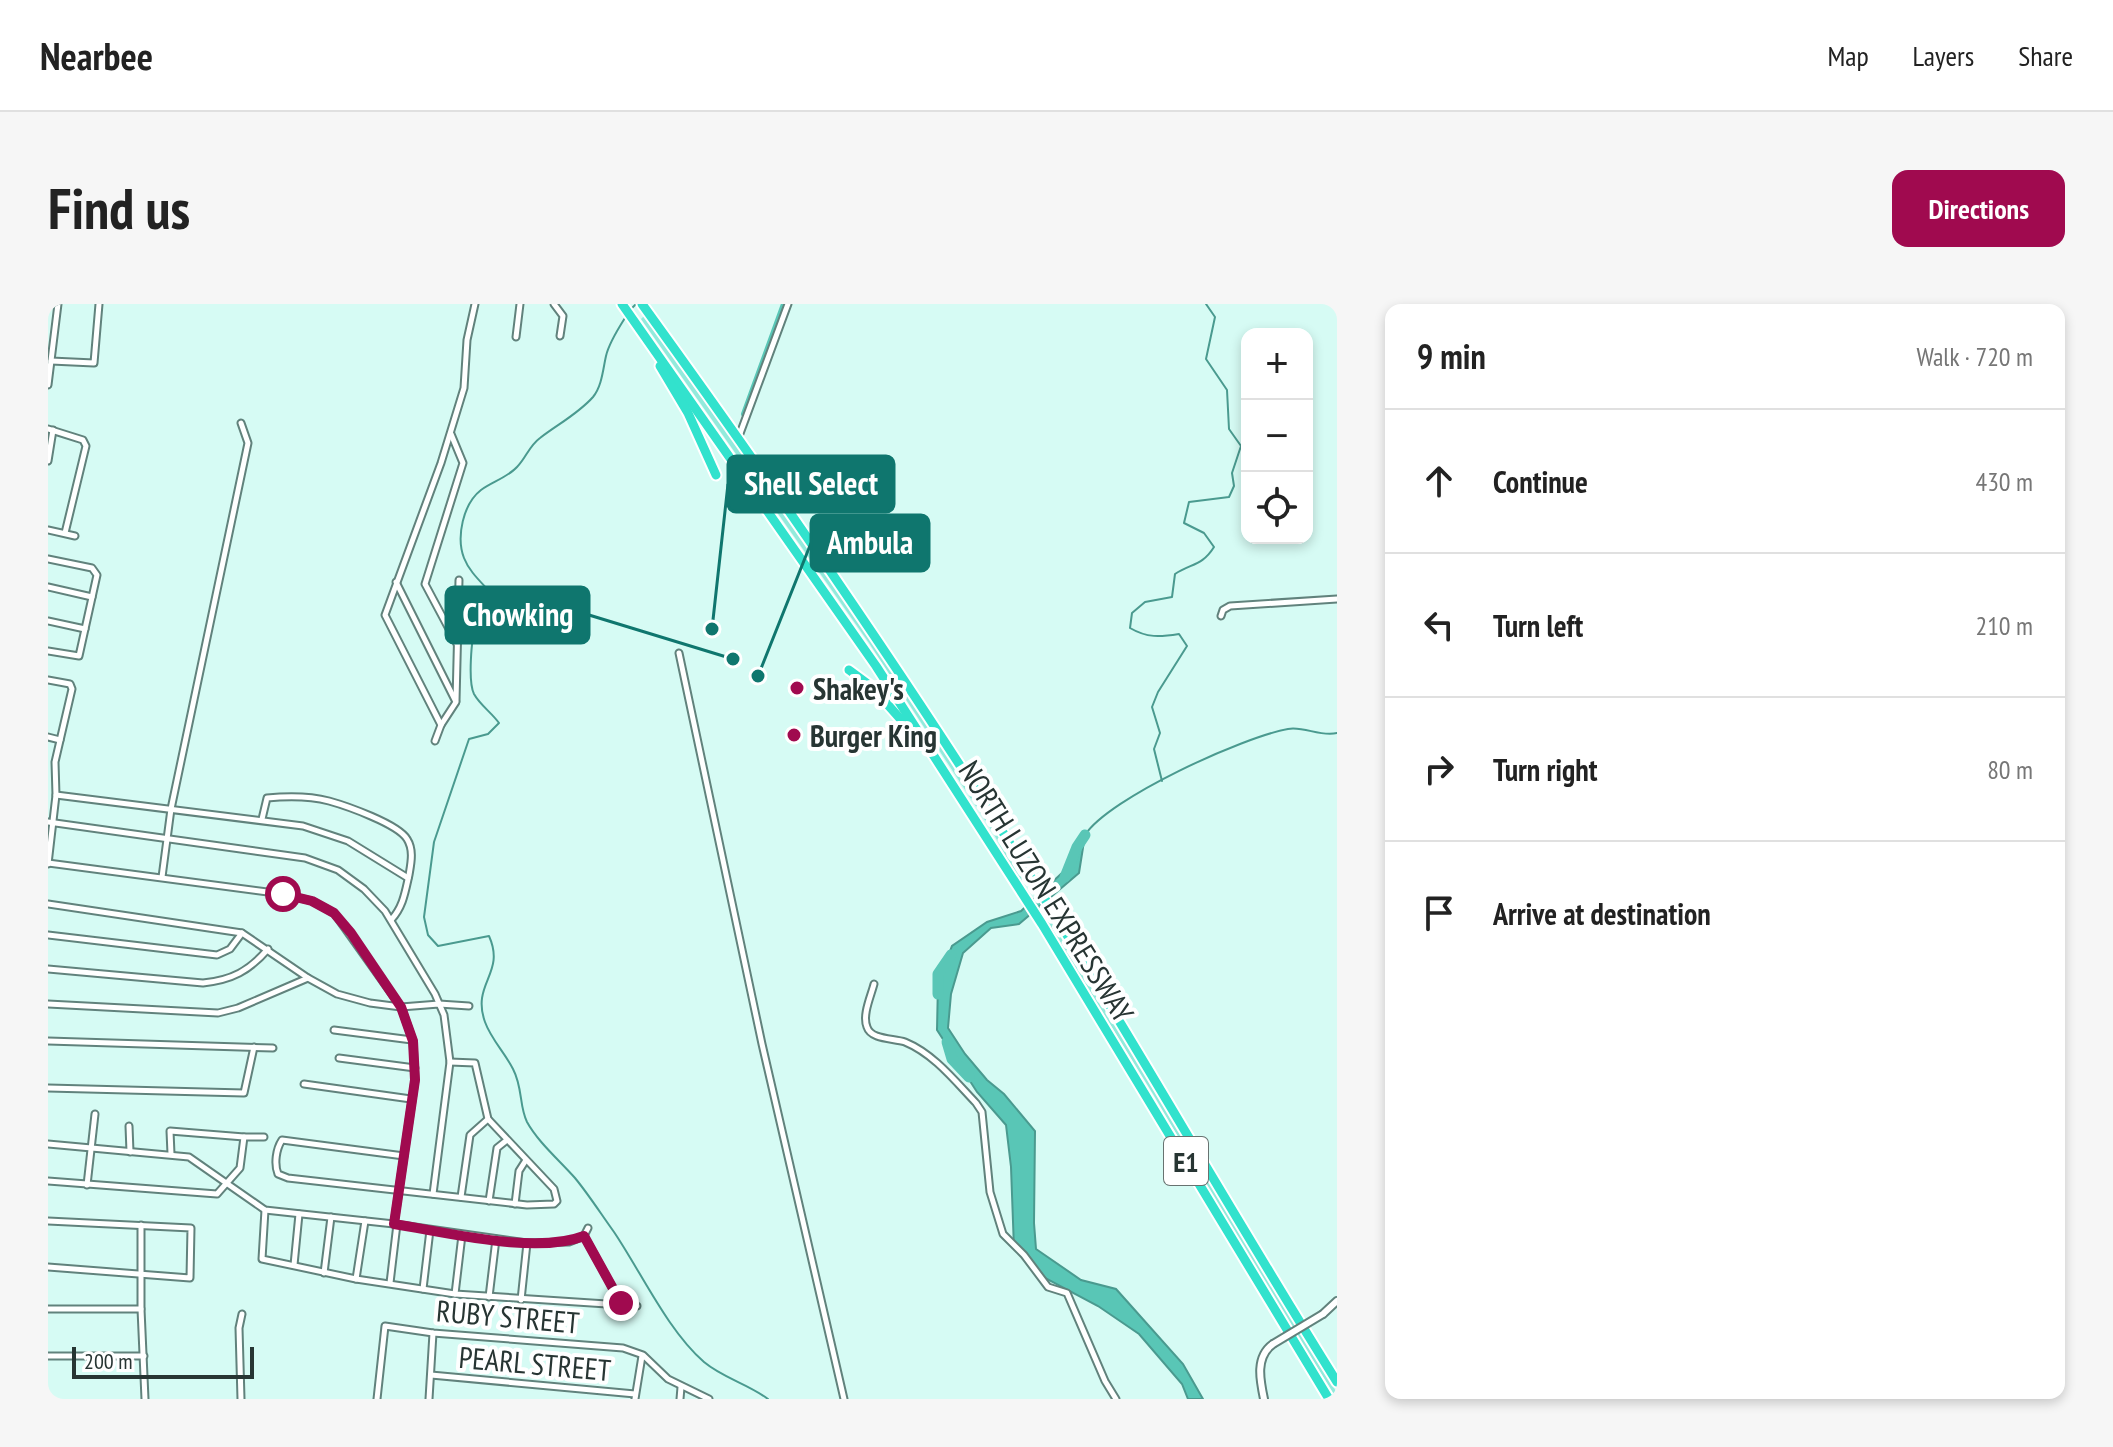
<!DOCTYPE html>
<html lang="en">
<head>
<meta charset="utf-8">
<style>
  :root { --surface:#fff; --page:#f6f6f6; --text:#222; --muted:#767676; --line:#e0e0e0; --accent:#a00a4f }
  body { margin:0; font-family:"PT Sans Narrow",sans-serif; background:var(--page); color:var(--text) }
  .controls { position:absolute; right:24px; top:24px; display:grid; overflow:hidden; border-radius:16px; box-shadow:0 4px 12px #0003 }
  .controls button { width:72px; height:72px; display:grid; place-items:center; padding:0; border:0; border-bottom:2px solid var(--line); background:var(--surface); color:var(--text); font:40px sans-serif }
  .scale { position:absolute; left:24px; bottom:20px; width:182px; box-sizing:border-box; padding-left:8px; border:4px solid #273533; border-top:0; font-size:22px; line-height:28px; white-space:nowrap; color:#273533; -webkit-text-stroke:6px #fff; paint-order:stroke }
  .stop { position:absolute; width:24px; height:24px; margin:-18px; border:6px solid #a00a4f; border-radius:50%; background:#fff }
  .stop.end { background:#a00a4f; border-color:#fff; box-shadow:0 2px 8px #0008 }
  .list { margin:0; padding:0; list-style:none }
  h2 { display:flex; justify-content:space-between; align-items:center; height:104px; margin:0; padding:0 32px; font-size:34px }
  h2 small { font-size:26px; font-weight:400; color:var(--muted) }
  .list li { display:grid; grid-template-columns:52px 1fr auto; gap:24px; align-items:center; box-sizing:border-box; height:144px; padding:0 32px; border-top:2px solid var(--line) }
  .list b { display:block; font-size:30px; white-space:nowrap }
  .list em { font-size:26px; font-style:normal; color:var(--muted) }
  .icon { flex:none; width:44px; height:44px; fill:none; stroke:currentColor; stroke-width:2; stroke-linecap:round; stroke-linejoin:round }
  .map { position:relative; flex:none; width:1289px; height:1095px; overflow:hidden; border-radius:16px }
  header { display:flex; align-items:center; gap:48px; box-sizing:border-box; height:112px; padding:0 40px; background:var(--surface); border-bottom:2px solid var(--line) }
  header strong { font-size:38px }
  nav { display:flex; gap:44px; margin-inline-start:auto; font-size:28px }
  .intro { display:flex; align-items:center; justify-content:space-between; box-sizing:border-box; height:192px; padding:0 48px }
  h1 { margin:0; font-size:56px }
  .button { padding:20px 36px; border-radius:16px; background:var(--accent); color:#fff; font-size:28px; font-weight:700 }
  main { display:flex; gap:48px; padding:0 48px }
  aside { flex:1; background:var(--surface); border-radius:16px; box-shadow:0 4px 12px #0003 }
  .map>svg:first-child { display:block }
  .green { fill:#93eadc }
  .water { fill:#59c6b6; stroke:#4a9a8f; stroke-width:2 }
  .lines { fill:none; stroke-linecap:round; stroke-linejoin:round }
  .stream { stroke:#4a9a8f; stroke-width:2 }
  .canal { stroke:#59c6b6; stroke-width:6 }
  .river { stroke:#59c6b6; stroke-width:11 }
  .minor-casing { stroke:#61827c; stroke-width:9 }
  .tertiary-casing { stroke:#61827c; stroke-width:10 }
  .motorway-casing { stroke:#fff; stroke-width:13 }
  .minor { stroke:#fff; stroke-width:5 }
  .tertiary { stroke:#fff; stroke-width:6 }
  .motorway { stroke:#32e2cd; stroke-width:9 }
  .tertiary-bridge-casing { stroke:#61827c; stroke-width:10; stroke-linecap:butt }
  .tertiary-bridge { stroke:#fff; stroke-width:6 }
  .route { stroke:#a00a4f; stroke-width:10 }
  .poi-dot { fill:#a00a4f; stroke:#fff; stroke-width:3 }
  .labels { text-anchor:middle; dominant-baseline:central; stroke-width:8; stroke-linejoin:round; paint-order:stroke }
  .shield { fill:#fff; stroke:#687270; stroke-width:2 }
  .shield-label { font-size:28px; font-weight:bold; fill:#273533 }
  .poi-label { font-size:30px; font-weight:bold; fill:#273533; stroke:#fff; text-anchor:start }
  .street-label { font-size:30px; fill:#273533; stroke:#fff }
  .leader { fill:none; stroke:#0f766e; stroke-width:3 }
  .callout-dot { fill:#0f766e; stroke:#fff; stroke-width:3 }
  .callout { fill:#0f766e; stroke:#0f766e; stroke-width:3 }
  .callout-label { font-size:32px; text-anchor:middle; font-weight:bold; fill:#fff }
</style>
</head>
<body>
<header>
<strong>Nearbee</strong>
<nav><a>Map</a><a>Layers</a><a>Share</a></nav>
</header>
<div class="intro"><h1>Find us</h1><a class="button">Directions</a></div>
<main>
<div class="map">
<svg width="1289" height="1095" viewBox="0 0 1289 1095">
  <rect width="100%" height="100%" fill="#d6fbf4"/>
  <g class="green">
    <path d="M597,11c131,184 265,368 380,563l-5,4 -28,-51 -123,-188 -228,-324z"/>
    <path d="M1004,615l285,474v6l-82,-131 -102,-174 -106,-172z"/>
  </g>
  <path class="water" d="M1037,531l-6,38 -60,51 -28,4 -28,25 -12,41 -3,34 17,26 22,26 17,14 31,37 -1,92 2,26 45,31 35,9 67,75 20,35h-15l-6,-15 -43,-50 -41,-28 -53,-28 -31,-29 -3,-82 -5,-42 -29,-33 -40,-62 1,-48 14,-36 35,-24 34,-11 55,-51z"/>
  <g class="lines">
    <g class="stream">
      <path d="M583,5l5,-5"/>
      <path d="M577,14c-7,11 -16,25 -19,38 -3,13 -4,30 -13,41 -15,17 -35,27 -53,41 -11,8 -14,20 -23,29 -9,10 -25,15 -36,23 -18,14 -25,47 -17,68 5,13 16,23 26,34 -1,15 -8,20 -14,34 -5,12 -8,56 -2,68 6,11 18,19 25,29l-11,11 -19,5 -35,103 -10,75 4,18 10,11 51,-10c17,38 -18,47 -4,86 6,17 20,31 28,47 10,19 6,37 14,53 11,20 32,38 48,56 14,17 26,36 39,54 27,40 54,99 90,130 19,16 44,22 64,37"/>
      <path d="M1114,477l-8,-32 6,-16 -8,-26 6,-15 29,-46 -8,-12c-19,3 -32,4 -49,-6l2,-15 13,-11 27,-5 3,-23c17,-11 27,-8 39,-27l-10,-14 -20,-10 5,-21 40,-5 5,-11 -2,-13 9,-27 -12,-17 -2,-39 -21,-31 9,-42 -9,-13"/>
      <path d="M1037,531c24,-37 158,-98 203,-106 16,-3 32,8 49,4"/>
    </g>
    <path class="canal" d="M696,110l40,-110"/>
    <g class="river">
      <path d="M1017,573l12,-30 8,-12"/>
      <path d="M890,690v-20l13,-19"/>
      <path d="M899,738l5,17 17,18"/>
    </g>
    <defs>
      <g id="minor">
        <path d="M506,0l9,12 -3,20"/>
        <path d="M468,33l4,-33"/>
        <path d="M3,57l43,2 5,-59"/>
        <path d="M0,81l10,-81"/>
        <path d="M0,125l35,11 3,6 -21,87"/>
        <path d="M403,130l12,29 -38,121 32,60"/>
        <path d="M690,135l50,-135"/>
        <path d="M0,157l5,-31"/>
        <path d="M0,226l27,6"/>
        <path d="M0,255l44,9 5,7 -18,81 -31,-5"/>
        <path d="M348,278l60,120 -15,23 -6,16"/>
        <path d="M0,283l44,10"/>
        <path d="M1173,312l2,-6 7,-4 107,-7"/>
        <path d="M0,317l37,8"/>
        <path d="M631,349l83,391 82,355"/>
        <path d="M0,376l22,4 2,5 -17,73 1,33 -8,69"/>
        <path d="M408,397l3,-121"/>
        <path d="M393,421l-56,-110 56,-152 23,-75 3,-48 8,-36"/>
        <path d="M0,433l12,3"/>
        <path d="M8,491l247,31 45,15 60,37"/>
        <path d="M214,515l5,-21c20,-2 43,-2 62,3 18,5 69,23 78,38 7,11 4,24 2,36 -4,18 -6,32 -18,45"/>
        <path d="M0,518l257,36 33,12 26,19 21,22 50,83 9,21 6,47 -17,132"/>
        <path d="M0,559l235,31 29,7 22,12 67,94 12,34 2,39 -21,144"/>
        <path d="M114,573l9,-68 77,-366 -7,-20"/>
        <path d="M0,600l194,29 66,45 29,16 33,9 31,4 38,-3 30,2"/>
        <path d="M0,631l169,20 13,-6 12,-16"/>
        <path d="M0,665l155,14c29,-3 46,-12 65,-34"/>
        <path d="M826,680c-3,12 -12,31 -7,43 4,13 27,11 38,15 29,12 50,39 71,61l6,9 8,80 13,42 21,21 24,32 19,6 38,88 11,18"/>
        <path d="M0,700l170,9 20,-5 70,-30"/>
        <path d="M286,726l78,10"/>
        <path d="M0,737l225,7"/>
        <path d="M291,754l76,10"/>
        <path d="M256,780l107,15"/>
        <path d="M0,784l196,5 10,-46"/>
        <path d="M81,822l1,26"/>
        <path d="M0,840l141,13 76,53 129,14 133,19 42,-1 15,-6 4,-8"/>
        <path d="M123,850l-1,-23 74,6"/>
        <path d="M356,852l-122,-16c-6,9 -8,24 -4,34l10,4 239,27 27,-1 3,-3 -3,-12 -66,-70 -13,-56 -25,-1"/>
        <path d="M0,877l169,13 23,-26 4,-31h20"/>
        <path d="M39,881l8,-71"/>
        <path d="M413,893l9,-62 18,-16"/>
        <path d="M441,897l8,-53 10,-8"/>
        <path d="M467,900l4,-33 7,-11"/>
        <path d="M217,906l-3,49 94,20 99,15 182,12"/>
        <path d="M0,917l143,7 -1,50 -142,-11"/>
        <path d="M93,921v84l4,90"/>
        <path d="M536,932l37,67"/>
        <path d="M246,961l5,-51"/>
        <path d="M276,969l7,-56"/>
        <path d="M308,975l9,-58"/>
        <path d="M342,979l7,-59"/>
        <path d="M375,985l7,-59"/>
        <path d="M407,990l7,-59"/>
        <path d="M441,993l7,-58"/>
        <path d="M473,996l6,-57"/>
        <path d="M0,1005h93"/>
        <path d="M0,1052h96"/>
        <path d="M383,1071l204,19"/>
        <path d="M193,1095l-2,-71 3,-14"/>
        <path d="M329,1095l8,-73 48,7 190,15 20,7 25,24 41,20"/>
        <path d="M381,1095l4,-66"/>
        <path d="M587,1095l7,-43"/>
        <path d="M632,1095l1,-12"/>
      </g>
      <g id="tertiary">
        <path d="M1275,1010l14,-13"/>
        <path d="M1216,1095c-4,-19 -9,-42 9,-55"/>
      </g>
      <g id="motorway">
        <path d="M574,0l254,362 166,258 287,475"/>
        <path d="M594,0c136,188 268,379 391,576 104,166 200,336 304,502"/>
        <path d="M612,62l28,47 28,62"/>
        <path d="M801,366l23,17 40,45"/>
      </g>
    </defs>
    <use href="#minor" class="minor-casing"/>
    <use href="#tertiary" class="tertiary-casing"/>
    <use href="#motorway" class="motorway-casing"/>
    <use href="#minor" class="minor"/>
    <use href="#tertiary" class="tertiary"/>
    <use href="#motorway" class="motorway"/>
    <defs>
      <path id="tertiary-bridge" d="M1225,1040l50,-30"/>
    </defs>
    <use href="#tertiary-bridge" class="tertiary-bridge-casing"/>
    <use href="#tertiary-bridge" class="tertiary-bridge"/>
  </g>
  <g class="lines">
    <path class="route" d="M235,590l29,7 22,12 17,20 50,74 12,34 2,39 -21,144c52,8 141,31 190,12l37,67"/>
  </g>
  <g class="poi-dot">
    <circle cx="749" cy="384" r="8"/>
    <circle cx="746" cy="431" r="8"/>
  </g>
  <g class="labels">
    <rect class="shield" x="1116" y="833" width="44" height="48" rx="6"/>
    <g class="shield-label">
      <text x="1138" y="857">E1</text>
    </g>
    <g class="poi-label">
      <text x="765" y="384">Shakey's</text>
      <text x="762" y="431">Burger King</text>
    </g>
    <g class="street-label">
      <text transform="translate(999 587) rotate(58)">NORTH LUZON EXPRESSWAY</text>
      <text transform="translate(460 1012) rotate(5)">RUBY STREET</text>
      <text transform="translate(487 1059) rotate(5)">PEARL STREET</text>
    </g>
  </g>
  <path class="leader" d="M664 325L680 180M710 372L763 239M685 355L541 311"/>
  <g class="callout-dot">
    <circle cx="664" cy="325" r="8"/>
    <circle cx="710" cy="372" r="8"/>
    <circle cx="685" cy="355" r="8"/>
  </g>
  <g class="callout">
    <rect x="680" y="152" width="166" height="56" rx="8"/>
    <rect x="763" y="211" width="118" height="56" rx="8"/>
    <rect x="398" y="283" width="143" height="56" rx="8"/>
  </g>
  <g class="callout-label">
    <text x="763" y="191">Shell Select</text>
    <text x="822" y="250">Ambula</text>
    <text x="470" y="322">Chowking</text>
  </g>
</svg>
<div class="controls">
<button>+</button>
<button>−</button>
<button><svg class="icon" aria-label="locate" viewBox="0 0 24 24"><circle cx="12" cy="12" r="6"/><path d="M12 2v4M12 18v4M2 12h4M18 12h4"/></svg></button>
</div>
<div class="scale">200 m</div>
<div class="stop" style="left:235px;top:590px"></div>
<div class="stop end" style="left:573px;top:999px"></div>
</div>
<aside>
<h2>9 min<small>Walk · 720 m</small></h2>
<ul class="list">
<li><svg class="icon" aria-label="ahead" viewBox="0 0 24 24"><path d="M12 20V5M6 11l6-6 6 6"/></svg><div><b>Continue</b></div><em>430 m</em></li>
<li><svg class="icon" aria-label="left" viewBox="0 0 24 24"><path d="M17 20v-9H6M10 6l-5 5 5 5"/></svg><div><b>Turn left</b></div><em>210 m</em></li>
<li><svg class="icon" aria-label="right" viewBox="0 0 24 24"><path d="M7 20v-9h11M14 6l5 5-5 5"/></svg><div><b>Turn right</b></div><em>80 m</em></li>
<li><svg class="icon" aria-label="arrive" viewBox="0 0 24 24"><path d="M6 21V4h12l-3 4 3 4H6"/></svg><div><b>Arrive at destination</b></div></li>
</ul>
</aside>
</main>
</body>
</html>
